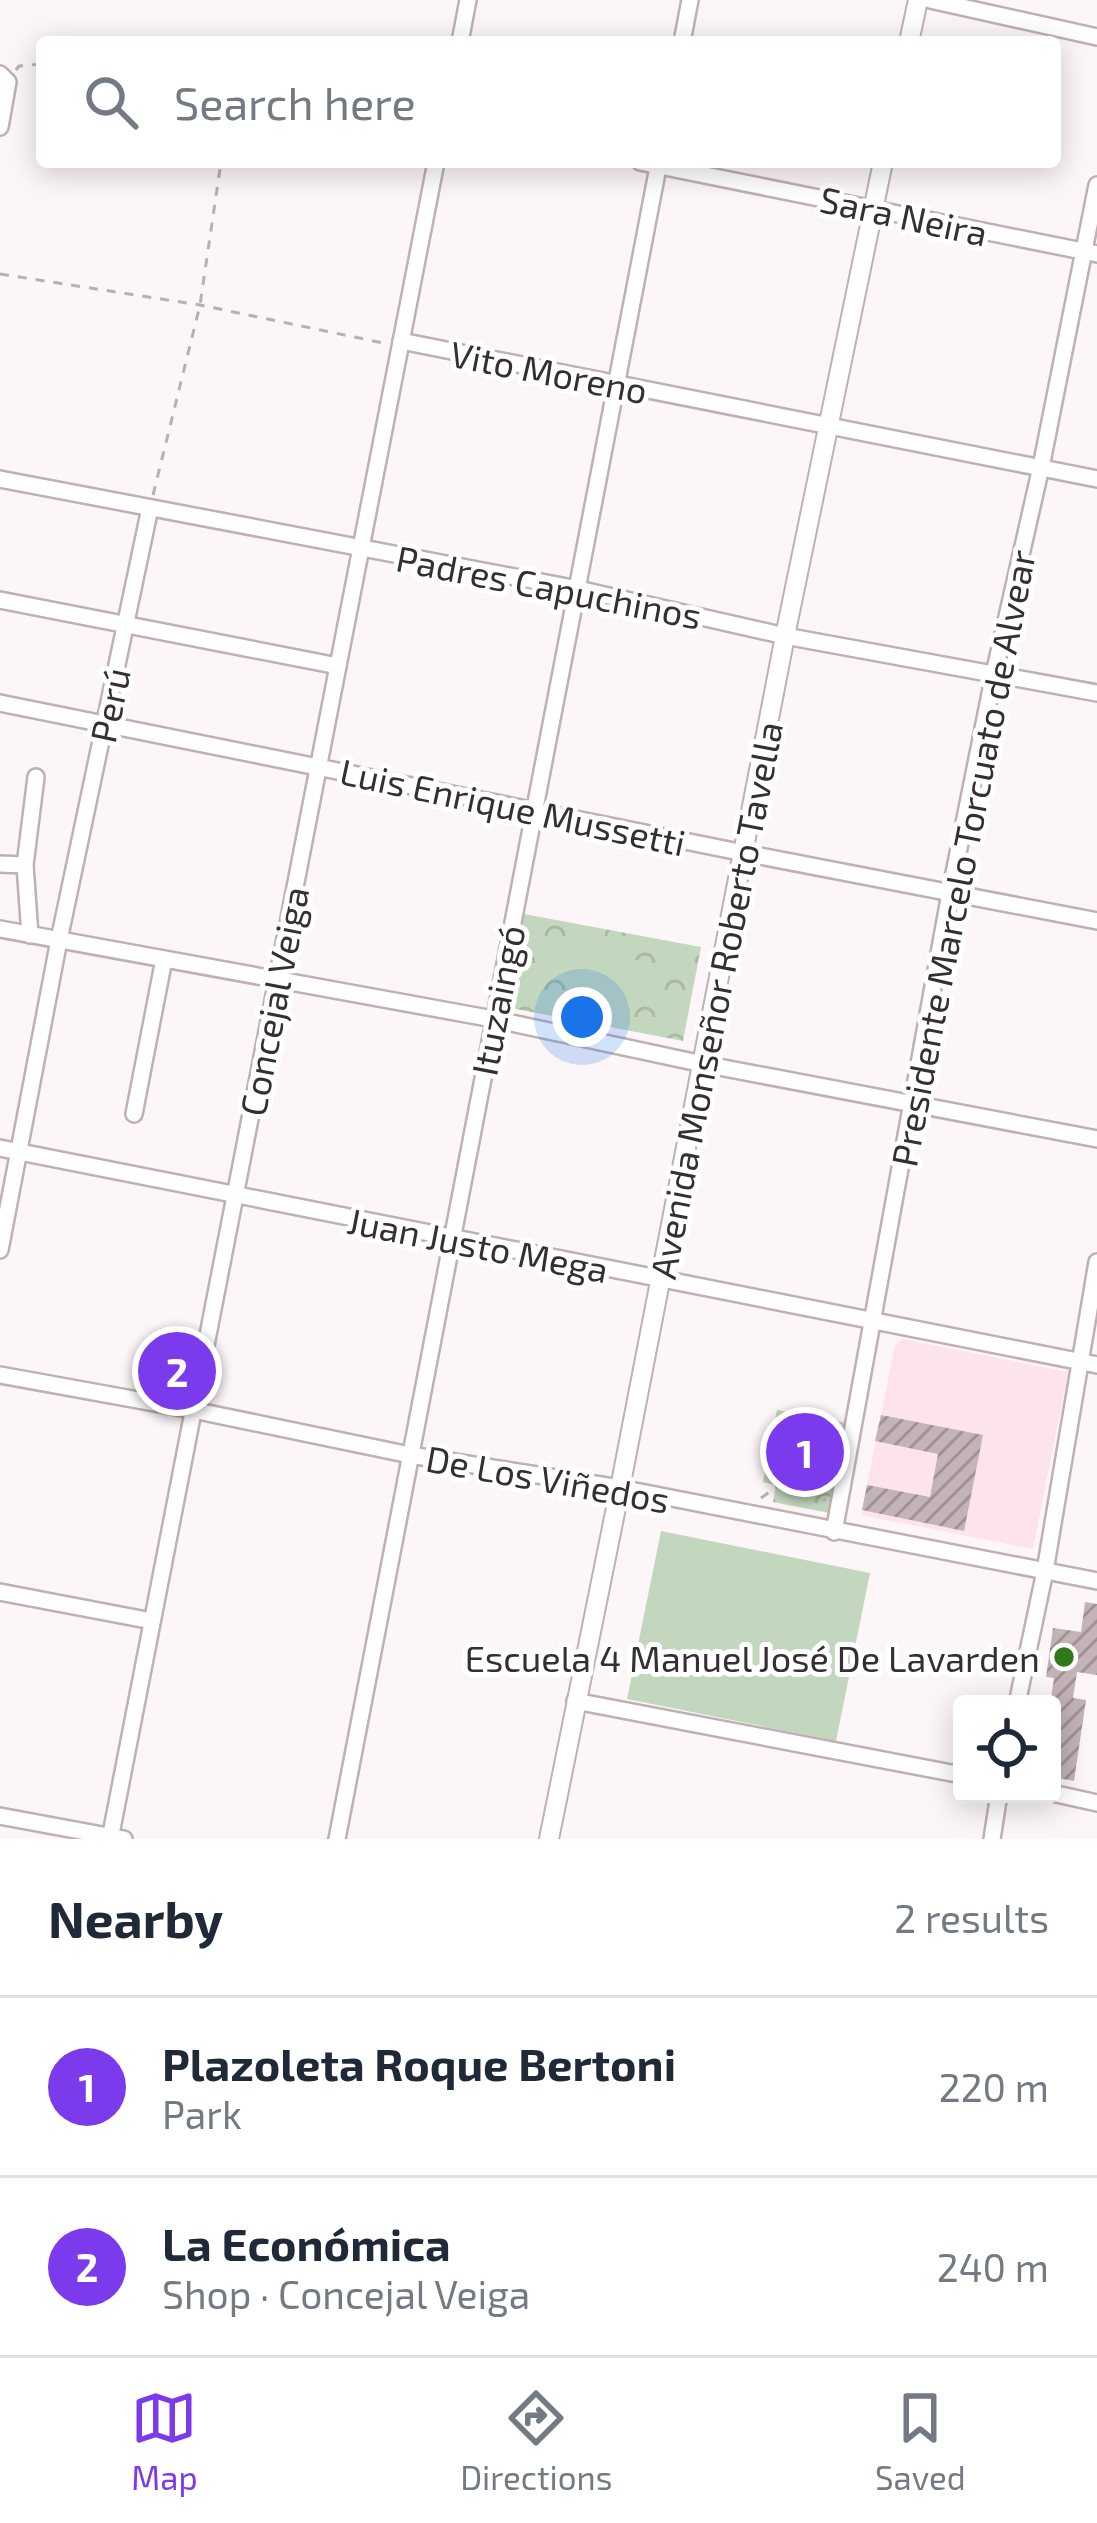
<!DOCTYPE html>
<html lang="en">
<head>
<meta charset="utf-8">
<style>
  :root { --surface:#fff; --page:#f2f2f3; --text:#1f2937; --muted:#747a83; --line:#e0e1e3; --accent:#7c3aed }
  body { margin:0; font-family:"Exo 2",sans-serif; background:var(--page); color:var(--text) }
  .controls { position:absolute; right:36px; bottom:36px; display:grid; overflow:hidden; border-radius:12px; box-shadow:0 6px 30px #0003 }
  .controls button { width:108px; height:108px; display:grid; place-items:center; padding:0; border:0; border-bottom:3px solid var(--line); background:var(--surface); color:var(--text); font:60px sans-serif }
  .you { position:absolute; left:582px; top:1017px; width:42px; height:42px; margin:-30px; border:9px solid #fff; border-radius:50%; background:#1a73e8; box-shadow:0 0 0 18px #1a73e833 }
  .badge { display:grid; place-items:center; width:78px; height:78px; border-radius:50%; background:var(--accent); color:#fff; font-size:39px; font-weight:700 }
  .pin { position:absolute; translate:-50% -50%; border:6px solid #fff; box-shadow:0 3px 12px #0006 }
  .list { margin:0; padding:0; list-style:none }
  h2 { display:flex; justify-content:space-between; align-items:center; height:156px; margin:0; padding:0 48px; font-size:51px }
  h2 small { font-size:39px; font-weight:400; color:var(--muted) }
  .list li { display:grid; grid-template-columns:78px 1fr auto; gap:36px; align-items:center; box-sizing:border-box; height:180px; padding:0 48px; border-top:3px solid var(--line) }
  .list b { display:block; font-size:45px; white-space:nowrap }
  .list p { margin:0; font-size:39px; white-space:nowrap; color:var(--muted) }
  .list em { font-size:39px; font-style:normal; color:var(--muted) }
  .icon { flex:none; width:66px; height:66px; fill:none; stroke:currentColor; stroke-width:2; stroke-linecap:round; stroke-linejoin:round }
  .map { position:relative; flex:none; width:1097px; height:1839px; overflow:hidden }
  .search { position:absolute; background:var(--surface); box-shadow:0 6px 30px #0003; left:36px; right:36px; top:36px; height:132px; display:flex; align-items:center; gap:30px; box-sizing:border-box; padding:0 42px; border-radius:12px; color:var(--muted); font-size:45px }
  .sheet { height:516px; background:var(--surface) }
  nav { display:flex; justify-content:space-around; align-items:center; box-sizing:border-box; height:168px; border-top:3px solid var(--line); background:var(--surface); font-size:33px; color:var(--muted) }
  nav a { display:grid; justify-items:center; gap:6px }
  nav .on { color:var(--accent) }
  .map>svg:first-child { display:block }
  .built { fill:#fde3eb }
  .forest { fill:url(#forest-crowns) }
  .pitch { fill:#c3d7be }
  .building { fill:url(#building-hatch) }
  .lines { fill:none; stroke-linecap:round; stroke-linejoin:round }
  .minor-casing { stroke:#c0b0b4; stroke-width:20 }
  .major-casing { stroke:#c0b0b4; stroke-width:22 }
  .path { stroke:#b7b0b2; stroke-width:3; stroke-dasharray:9 9; stroke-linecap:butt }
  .minor { stroke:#fff; stroke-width:15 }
  .major { stroke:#fff; stroke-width:18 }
  .poi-dot { fill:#31781b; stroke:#fff; stroke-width:4.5 }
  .labels { text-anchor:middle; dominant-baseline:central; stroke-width:10; stroke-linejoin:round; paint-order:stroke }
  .street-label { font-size:36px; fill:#362f31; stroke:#fff }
  .poi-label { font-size:36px; fill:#362f31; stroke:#fff; text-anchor:end }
</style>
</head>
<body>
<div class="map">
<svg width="1097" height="1839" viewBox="0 0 1097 1839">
  <defs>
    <pattern id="forest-crowns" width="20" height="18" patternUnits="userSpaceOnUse" patternTransform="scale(3)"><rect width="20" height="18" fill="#c3d7be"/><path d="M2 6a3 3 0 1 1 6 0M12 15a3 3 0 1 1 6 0" fill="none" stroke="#a8b9a4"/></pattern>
    <pattern id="building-hatch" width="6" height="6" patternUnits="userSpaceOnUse" patternTransform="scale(3)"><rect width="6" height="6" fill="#c3b3b7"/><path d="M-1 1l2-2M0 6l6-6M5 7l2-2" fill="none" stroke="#9f9295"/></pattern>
  </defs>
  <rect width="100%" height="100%" fill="#fdf6f8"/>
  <path class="built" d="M903,1339l165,33 -35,177 -172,-34 34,-170z"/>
  <g class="forest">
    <path d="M524,914l177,33 -18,94 -177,-34z"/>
    <path d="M777,1410l69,13 -17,90 -56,-11 3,-17 -13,-3z"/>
  </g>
  <g class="pitch">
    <path d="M572,948l95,18 -7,39 -95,-17z"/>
    <path d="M661,1531l209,42 -34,168 -209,-42z"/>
  </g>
  <g class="building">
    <path d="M881,1415l102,20 -19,96 -102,-21 5,-25 63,12 8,-43 -63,-13z"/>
    <path d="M1085,1602l12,2v71l-20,-3 -4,26 13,2 -12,81 -22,-4 -2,-73 4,-26 -8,-1 7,-49 28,4z"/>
  </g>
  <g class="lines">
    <defs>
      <g id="minor">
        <path d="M930,0l167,37"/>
        <path d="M460,42l8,-42"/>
        <path d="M682,42l8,-42"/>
        <path d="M0,74l8,8 -8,45"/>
        <path d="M640,162l457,92"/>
        <path d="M401,341l696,138"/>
        <path d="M0,479l578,110 207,47 312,57"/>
        <path d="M0,600l338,66"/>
        <path d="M0,703l744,150 353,68"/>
        <path d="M0,864l25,1"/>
        <path d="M0,929l493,90 210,45 394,75"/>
        <path d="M30,935l-5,-70 11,-88"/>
        <path d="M134,1114l30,-155"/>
        <path d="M0,1148l1097,217"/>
        <path d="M0,1250l59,-310 91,-432"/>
        <path d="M0,1375l193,35 217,45 210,33 477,93"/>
        <path d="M834,1532l116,-639 44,-219 47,-207 56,-282"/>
        <path d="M0,1592l152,29"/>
        <path d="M575,1701l387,74"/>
        <path d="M1017,1704l28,-133 52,-309"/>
        <path d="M1052,1793l45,10"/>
        <path d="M0,1816l124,23"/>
        <path d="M110,1839l326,-1677"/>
        <path d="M337,1839l322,-1677"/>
        <path d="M992,1839l7,-45"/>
      </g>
      <g id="major">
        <path d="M909,42l9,-42"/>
        <path d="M549,1839l71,-351 165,-852 98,-474"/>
      </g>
    </defs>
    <use href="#minor" class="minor-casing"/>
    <use href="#major" class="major-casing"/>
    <g class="path">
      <path d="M16,70l3,-4 23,-2"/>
      <path d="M0,274l200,31 188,39"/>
      <path d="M153,495l47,-190 21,-143"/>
      <path d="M804,1469l21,32"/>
      <path d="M761,1498l75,-54"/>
    </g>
    <use href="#minor" class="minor"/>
    <use href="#major" class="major"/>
  </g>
  <circle class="poi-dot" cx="1064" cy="1657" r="12"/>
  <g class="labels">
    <g class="street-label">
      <text transform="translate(904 215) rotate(12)">Sara Neira</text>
      <text transform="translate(549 371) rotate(11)">Vito Moreno</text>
      <text transform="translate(549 586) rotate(11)">Padres Capuchinos</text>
      <text transform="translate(109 705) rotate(-78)">Perú</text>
      <text transform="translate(513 806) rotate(12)">Luis Enrique Mussetti</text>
      <text transform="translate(962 858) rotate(-79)">Presidente Marcelo Torcuato de Alvear</text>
      <text transform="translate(497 1000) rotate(-79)">Ituzaingó</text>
      <text transform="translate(715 1000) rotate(-79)">Avenida Monseñor Roberto Tavella</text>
      <text transform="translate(273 1001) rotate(-79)">Concejal Veiga</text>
      <text transform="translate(478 1244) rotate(11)">Juan Justo Mega</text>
      <text transform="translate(548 1478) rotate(10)">De Los Viñedos</text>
    </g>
    <g class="poi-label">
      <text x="1040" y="1657">Escuela 4 Manuel José De Lavarden</text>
    </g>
  </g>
</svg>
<div class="controls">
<button><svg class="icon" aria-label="locate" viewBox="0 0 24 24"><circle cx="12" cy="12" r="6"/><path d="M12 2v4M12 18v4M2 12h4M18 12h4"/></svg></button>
</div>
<div class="you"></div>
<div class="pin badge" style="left:805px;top:1452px">1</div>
<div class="pin badge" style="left:177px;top:1371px">2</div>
<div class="search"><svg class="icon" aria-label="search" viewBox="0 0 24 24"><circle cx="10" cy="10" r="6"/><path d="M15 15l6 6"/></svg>Search here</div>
</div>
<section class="sheet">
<h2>Nearby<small>2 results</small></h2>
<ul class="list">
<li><span class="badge">1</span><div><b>Plazoleta Roque Bertoni</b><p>Park</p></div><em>220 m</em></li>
<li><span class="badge">2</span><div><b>La Económica</b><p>Shop · Concejal Veiga</p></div><em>240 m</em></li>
</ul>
</section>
<nav>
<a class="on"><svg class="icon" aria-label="map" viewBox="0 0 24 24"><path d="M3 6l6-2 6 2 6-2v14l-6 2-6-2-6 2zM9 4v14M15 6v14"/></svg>Map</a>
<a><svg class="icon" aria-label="directions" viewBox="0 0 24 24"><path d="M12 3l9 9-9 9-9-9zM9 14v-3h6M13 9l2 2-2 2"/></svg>Directions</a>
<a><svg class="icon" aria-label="saved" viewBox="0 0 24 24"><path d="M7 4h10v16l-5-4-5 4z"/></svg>Saved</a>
</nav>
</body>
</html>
